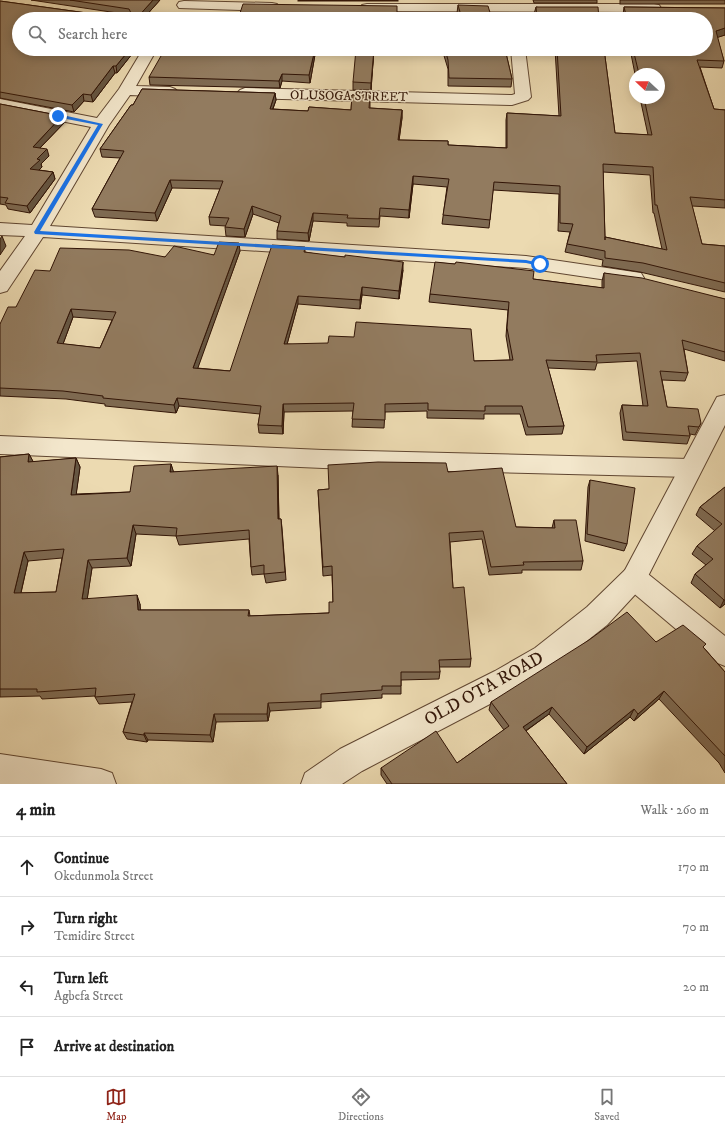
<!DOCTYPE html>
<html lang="en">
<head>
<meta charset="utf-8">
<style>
  :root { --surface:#fff; --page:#f6f6f6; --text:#222; --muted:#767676; --line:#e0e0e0; --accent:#8f2418 }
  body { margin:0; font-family:"IM FELL DW Pica",serif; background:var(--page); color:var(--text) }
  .compass { position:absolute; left:629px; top:68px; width:36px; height:36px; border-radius:50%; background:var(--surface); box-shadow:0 2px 10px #0003; rotate:292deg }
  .stop { position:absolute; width:12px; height:12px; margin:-9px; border:3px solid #1a73e8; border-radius:50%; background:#fff }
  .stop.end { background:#1a73e8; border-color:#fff; box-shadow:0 1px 4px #0008 }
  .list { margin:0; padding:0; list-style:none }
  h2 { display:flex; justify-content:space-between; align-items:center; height:52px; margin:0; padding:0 16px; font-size:17px }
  h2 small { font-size:13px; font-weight:400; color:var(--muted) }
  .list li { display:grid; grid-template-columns:26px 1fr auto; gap:12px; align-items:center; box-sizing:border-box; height:60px; padding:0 16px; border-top:1px solid var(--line) }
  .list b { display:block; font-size:15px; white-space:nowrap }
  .list p { margin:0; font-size:13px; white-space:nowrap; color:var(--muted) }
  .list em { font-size:13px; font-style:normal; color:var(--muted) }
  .icon { flex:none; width:22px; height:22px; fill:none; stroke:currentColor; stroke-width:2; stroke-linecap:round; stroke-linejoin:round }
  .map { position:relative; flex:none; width:725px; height:784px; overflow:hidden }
  .search { position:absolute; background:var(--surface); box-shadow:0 2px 10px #0003; left:12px; right:12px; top:12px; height:44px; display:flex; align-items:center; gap:10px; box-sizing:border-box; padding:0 14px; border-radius:22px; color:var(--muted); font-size:15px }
  .sheet { height:292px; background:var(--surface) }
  nav { display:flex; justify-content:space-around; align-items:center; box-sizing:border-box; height:56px; border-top:1px solid var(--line); background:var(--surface); font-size:11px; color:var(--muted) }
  nav a { display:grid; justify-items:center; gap:2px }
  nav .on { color:var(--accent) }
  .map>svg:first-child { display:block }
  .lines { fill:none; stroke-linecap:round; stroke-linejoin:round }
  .minor-casing { stroke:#604631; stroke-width:2 }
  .tertiary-casing { stroke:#604631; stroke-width:2 }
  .minor { fill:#f3e7cc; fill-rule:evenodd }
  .tertiary { fill:#f3e7cc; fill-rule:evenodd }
  .wall { fill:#7e6a52; stroke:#311406; fill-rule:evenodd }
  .shaded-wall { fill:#665642; stroke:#311406 }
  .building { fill:#927b5f; stroke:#311406; fill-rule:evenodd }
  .route { fill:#1a73e8 }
  .labels { text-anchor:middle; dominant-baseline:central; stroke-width:3; stroke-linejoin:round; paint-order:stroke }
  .far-street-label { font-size:13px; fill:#311406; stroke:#f3e7cc }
  .near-street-label { font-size:18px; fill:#311406; stroke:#f3e7cc }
</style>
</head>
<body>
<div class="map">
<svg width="725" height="784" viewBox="0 0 725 784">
  <rect width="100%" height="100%" fill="#ecdab1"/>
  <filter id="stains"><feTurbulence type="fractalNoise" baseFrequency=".005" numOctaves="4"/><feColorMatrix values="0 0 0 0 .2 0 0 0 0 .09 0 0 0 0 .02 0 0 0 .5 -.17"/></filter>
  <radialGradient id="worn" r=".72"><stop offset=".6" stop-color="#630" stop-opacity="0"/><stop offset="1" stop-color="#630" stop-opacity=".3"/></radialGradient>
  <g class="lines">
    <defs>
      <g id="minor">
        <path d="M184,1l88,2 5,1 2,3 -2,3 -5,1 -93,-3 -2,-3 2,-3z"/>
        <path d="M367,4h287l5,1 2,3 -2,3 -5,1 -292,-1 -2,-3 2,-3z"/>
        <path d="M143,49h14l-21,37 34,1 5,2 3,3 -3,3 -5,2 -40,-2 -21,30 -59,101 476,30 108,16 7,1 3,5 -3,5 -7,1 -108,-16 -483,-31 -36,54 -7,2v-22l25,-35 -25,-1v-12l32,2 59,-98 -91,-18v-10l97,19 22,-29z"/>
        <path d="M511,49h14l6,48 -3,3 -16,5 -267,-7 -5,-2 -3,-3 3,-3 5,-2 267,7 3,-1z"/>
        <path d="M0,436l323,14 367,9 8,2 4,7 -4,7 -8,2 -367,-9 -323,-14z"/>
        <path d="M634,566l9,4 82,66v30l-10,-4 -90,-76 -4,-8 4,-8z"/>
        <path d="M0,754l101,15 11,4 4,11h-116z"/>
      </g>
      <path id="tertiary" d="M725,395v30l-82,161 -36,39 -52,41 -40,25 -153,80 -20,13h-41l4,-11 35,-24 155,-78 40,-23 52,-41 38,-37 92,-173z"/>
    </defs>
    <use href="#minor" class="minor-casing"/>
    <use href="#tertiary" class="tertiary-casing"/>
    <use href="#minor" class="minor"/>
    <use href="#tertiary" class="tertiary"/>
  </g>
  <g class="wall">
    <path d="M31,0h129l-17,19h-124l117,30 -19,24h-2l-22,29 -9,-1 -10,11 -74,-14v-97l94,13h30z"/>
    <rect x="298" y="0" width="100" height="1"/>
    <path d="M533,0h64v3h-63z"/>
    <rect x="620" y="0" width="105" height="4"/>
    <path d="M458,5l34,14h-33l-2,-6z"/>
    <path d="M536,7l63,12h-64l-1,-5z"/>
    <path d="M624,7l101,1v27l-8,2 7,24 -2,7 -22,-1 14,42 11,1v98l-33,-2 10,38 23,2v46l-85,-20 -38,-6 1,-6 -38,-8 5,-20 -12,-1 1,-37 -66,-4 -4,38 -47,-4 5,-37 -34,-3 -4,34 -29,-2 -1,11 -32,-1v-3l-34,-2 -4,20 -32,-2v-8l2,-8 -26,-9 -8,23 -19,-1 -1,-9 1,-1 -16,-1 -1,-8 11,-28 -48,-1 -15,33 -62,-4 -3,-8 28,-51 -18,-1 -2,-8 31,-44h2l9,-16 133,4 1,7 -3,9 35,2 1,-4 42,3 1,-15h18v13l32,2v8l-3,22 49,1v4l58,3v-28l1,-7 52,3 -4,-67h49l11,84 33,2 -8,-37h19v-24h-24l-5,-25h76v-30h-82l-1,-4zM603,172l47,3 3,38h1l8,36 -57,-12z"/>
    <path d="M316,49l-6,34 -28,-2 -2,7 -130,-3 -1,-8z"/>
    <path d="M374,49l-3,41h-18v-8z"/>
    <path d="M442,49h63l7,30 -1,8 -63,-1v-17z"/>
    <path d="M0,104l62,12 2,7 -24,25 9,8 -8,8 1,3 -3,3 14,2 2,7 -25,34 -22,-4 -2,-4 -6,-1z"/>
    <path d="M305,247v5l98,18 -4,29 -37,-4 -2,14 -62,-5 -11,40 187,17 36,-1 -4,-24 2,-26 -79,-8 1,-8 103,-15 69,9v-7l2,-8 121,26v62l-41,-12 4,24 -3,8 -23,-1 5,27 34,16 -6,12 -5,-1v2l-3,8 -64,-4 -3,-27 2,-8 21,1 -6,-45 -40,2 -2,7 -47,-2 16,58 -2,8 -36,1 -6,-21h-36v5l-57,-1v-7l-42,1 -1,16 -32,-1 1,-16 -69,1 -1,22 -24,-1 -1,-8 2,-11 -81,-8 -3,7 -71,-7v-2l-39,-5 -66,-3v-72l50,-53 115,-14 49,-2 26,-4 -43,117 33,3zM73,317l39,3 -12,28 -37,-4z"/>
    <path d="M29,454l4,8 43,-4 4,9 -4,27 54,-2 41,-28 2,8 105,3 1,44h2l1,9 4,52 -20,3 -2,-9 -12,1 -1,-8 -2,-28 -70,6 -3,-9 -40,-2 -5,32 -39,2 -5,31 53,5v6h109l1,6 79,-3 4,-11 -1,-27 -9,1 -5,-86 11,-1 119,-17 68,55 36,1 2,-8 29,41 -2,9h-59v3l-33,2 -7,-36 -32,3 3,46 18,71 -1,8h-31l1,5 -1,7 -38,1v14h-19v4l-61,4v6l-51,3 -2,10 -52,1 -3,20 -65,-2 -1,2 -20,-3 -4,-7 9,-30 -33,2 -4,-7v-1l-53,3 -2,-3 -40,1v-240zM62,558l-6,34 -35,1 7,-32z"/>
    <path d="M590,480l37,64 -3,7 -39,-10 3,-54z"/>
    <path d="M725,487v117l-5,4 -29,-25 4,-9 11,-9 -14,-11 5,-8 18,-15 -19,-16 4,-8z"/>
    <path d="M656,642l48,6 21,24v101l-6,-10 -60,-64 -25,22 -4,-4 -46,37 -35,-40 -23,17 41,53h-180l-6,-9v-7l76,-5 47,-33 -15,-20 2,-8z"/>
  </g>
  <g class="shaded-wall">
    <path d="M153,0h7l-17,19h-7z"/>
    <path d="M725,28v7l-12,4 3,-8z"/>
    <path d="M130,49h6l-19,24 -1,-7z"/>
    <path d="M315,49h1l-6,34 -1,-8z"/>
    <path d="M374,49l-3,41v-7z"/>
    <path d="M113,66l2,7 -22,29 -2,-7z"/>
    <path d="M282,74v7l-2,7 -1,-7z"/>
    <path d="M275,93l1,7 -6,16v-7z"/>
    <path d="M83,94l1,7 -10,11 -2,-7z"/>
    <path d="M402,110v8l-4,30v-8z"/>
    <path d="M62,116l2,7 -29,30 -2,-6z"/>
    <path d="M47,149l2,7 -8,8 1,3 -9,9 -3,-7 7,-10z"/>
    <path d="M53,172l2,7 -25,34 -3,-7z"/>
    <path d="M413,176v8l-4,34v-8z"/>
    <path d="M170,180l2,8 -15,33 -2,-8z"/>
    <path d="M252,206l1,8 -8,23 -1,-8z"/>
    <path d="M313,213v8l-4,20 -1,-8z"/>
    <path d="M2,236l4,10 -6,9v-16z"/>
    <path d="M239,243l1,8 -45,125 -2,-8z"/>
    <path d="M403,262v8l-4,29v-8z"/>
    <path d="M362,287v8l-2,14v-9z"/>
    <path d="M298,296v8l-13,48 -1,-8z"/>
    <path d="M71,309l2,8 -13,35 -3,-9z"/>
    <path d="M177,398l2,8 -3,7 -2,-8z"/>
    <path d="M283,404l1,8 -1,22 -1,-8z"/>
    <path d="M29,454l5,9 -6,-1z"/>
    <path d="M76,458l4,9 -5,36 -4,-8z"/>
    <path d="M171,464l3,9 -4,-1z"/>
    <path d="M277,466l1,9 1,53 -1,-9z"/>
    <path d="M133,525l3,9 -5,32 -4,-8z"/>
    <path d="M24,552l4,9 -9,40 -5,-8z"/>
    <path d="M88,560l4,8 -6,39 -4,-8z"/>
    <path d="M137,595l3,9 1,14 -3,-8z"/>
    <path d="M725,600v4l-5,4 4,-8z"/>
    <path d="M664,691l-5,8 -25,22 4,-7z"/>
    <path d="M268,703l2,8 -2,10 -1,-7z"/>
    <path d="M552,707l-3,7 -28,20 2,-7z"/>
    <path d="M634,709l-4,8 -46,37 3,-7z"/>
    <path d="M214,714l2,8 -3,20 -3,-7z"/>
    <path d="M144,733l4,7 -1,2 -3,-7z"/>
  </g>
  <g class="building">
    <path d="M70,0h83l-17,19h-117v30h111l-14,17h-3l-22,29 -8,-1 -11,11 -72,-13v-91l94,13h36l1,-1 -2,-4z"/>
    <path d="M243,4l154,2v13h-159z"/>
    <path d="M458,5l30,1 4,13h-30z"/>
    <path d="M536,7h62l1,12h-62z"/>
    <path d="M624,7l101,1v20l-9,3 8,30 -27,-1 17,49 11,1v90l-35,-3 12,47 23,2v37l-82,-20 -38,-5v-7l-38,-7 6,-20 -13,-1v-37l-66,-4 -4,38 -47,-5 6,-36 -36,-3 -4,34 -29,-2 -1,11 -32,-1 1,-3 -35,-2 -5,20 -31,-2 4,-15 -29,-10 -8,23 -19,-2 4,-9 -20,-1 14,-36 -53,-1 -15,33 -63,-4 32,-58 -24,-2 31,-44h2l9,-16 133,4 -5,16 38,2 1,-4 42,3 1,-15h18l-1,13 33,2 -4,30 50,1v4l59,3v-35l54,3 -4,-67h47l11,84 37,2 -8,-37h15v-24h-20l-6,-25h73v-30h-79zM603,164l50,3 2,38h2l10,45 -62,-13v3z"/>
    <path d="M165,49h150l-6,26 -27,-1 -3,7 -130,-4z"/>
    <path d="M356,49h18l-3,34 -18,-1z"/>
    <path d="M445,49h60l7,30 -63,-1 -1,-18z"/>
    <path d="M0,104l62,12 -29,31 14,2 -10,10 3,1 -10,9 23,3 -26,34 -22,-3 3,-5 -8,-1z"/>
    <path d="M219,242l20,1 -46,125 37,3 42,-126 33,2 -1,5 41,5v-2l58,7 -4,29 -37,-4 -2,13 -62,-4 -14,48 44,-1 1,-7 25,1 2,-15 115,7 3,32 39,-1 -6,-32 2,-26 -79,-8 5,-32 20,2 1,-2 78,9 -1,8 71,9v-15l38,5 83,21v53l-43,-12 6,33 -28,-2 7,36 31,2 3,14 -2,4 -11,-1 2,10 -64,-4 -4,-27 26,1 -8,-53 -44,2 1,7 -51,-2 18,66 -36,1 -6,-21h-37v5l-57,-1v-7l-43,1v16l-33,-1 2,-16 -71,1 -1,22 -24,-1 3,-19 -84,-8 -3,7 -71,-7v-2l-40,-5 -63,-3v-64l8,-17h8l19,-37 15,1 10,-23 69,2 36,7 9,-11 40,9zM71,309l45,3 -16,36 -43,-5z"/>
    <path d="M29,454l-1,8 48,-4 -5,37 59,-3 4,-26 37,-2 -1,8 107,-6 1,53h3l4,53 -21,2v-9l-13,2 -2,-37 -73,6 1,-8 -44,-3 -6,33 -39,2 -6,39 55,-4 1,15h111l-1,6 81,-3v-11h4l-1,-36 -9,1 -5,-77 11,-1 -1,-24 50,-3 68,1 2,9 54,-4 14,59 39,1 -1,-8h22l7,41 -60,1 1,3 -33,2 -8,-36 -34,2 4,55 11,-1 7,72 -32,1 1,12h-39v14h-19v4l-61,4v7l-53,2 -1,11h-53l-4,21 -66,-2v2l-21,-3 12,-38 -40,3 1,-9 -59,4v-3h-37v-232zM64,549l-8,43 -42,1 10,-41z"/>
    <path d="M590,480l45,8 -8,56 -40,-10z"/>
    <path d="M725,487v113h-1l-29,-26 18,-15 -16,-13 25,-22 -22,-17z"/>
    <path d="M627,612l29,30 27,-17 23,19 -3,3 22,25v84l-61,-65 -26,23 -4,-5 -47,38 -35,-40 -29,20 44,57h-175l-11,-16 55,-37 21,32 52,-37 -18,-24 98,-62z"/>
  </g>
  <path class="route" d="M58,114l45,10 -63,107 486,29 17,4 -3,2 -14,-3 -491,-29 -1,-2 64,-107 -42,-8z"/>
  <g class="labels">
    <g class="far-street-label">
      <text transform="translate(349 96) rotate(1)">OLUSOGA STREET</text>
    </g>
    <g class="near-street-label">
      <text transform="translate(484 689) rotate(-29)">OLD OTA ROAD</text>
    </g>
  </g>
  <rect width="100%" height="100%" filter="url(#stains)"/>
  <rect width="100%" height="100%" fill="url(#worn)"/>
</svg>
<svg class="compass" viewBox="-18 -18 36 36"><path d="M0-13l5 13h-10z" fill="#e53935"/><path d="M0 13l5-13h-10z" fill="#767676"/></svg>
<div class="stop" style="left:540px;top:264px"></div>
<div class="stop end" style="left:58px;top:116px"></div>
<div class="search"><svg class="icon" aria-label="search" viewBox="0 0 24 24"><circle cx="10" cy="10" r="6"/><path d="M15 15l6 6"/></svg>Search here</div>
</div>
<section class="sheet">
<h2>4 min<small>Walk · 260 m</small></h2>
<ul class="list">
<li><svg class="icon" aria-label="ahead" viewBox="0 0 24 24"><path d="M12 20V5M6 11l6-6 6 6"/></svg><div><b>Continue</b><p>Okedunmola Street</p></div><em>170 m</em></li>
<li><svg class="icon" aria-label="right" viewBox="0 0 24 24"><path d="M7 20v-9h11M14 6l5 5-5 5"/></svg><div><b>Turn right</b><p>Temidire Street</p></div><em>70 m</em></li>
<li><svg class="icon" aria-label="left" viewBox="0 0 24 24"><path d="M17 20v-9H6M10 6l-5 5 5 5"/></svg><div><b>Turn left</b><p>Agbefa Street</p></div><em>20 m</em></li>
<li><svg class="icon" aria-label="arrive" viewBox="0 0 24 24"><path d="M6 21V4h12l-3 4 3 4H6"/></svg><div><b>Arrive at destination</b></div></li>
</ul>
</section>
<nav>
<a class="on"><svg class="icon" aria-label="map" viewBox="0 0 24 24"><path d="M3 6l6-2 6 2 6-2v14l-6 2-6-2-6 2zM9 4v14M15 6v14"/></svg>Map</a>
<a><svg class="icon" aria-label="directions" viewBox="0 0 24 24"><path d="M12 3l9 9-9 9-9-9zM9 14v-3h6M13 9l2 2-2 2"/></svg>Directions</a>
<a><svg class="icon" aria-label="saved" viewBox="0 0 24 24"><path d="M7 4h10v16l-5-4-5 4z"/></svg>Saved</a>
</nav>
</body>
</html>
